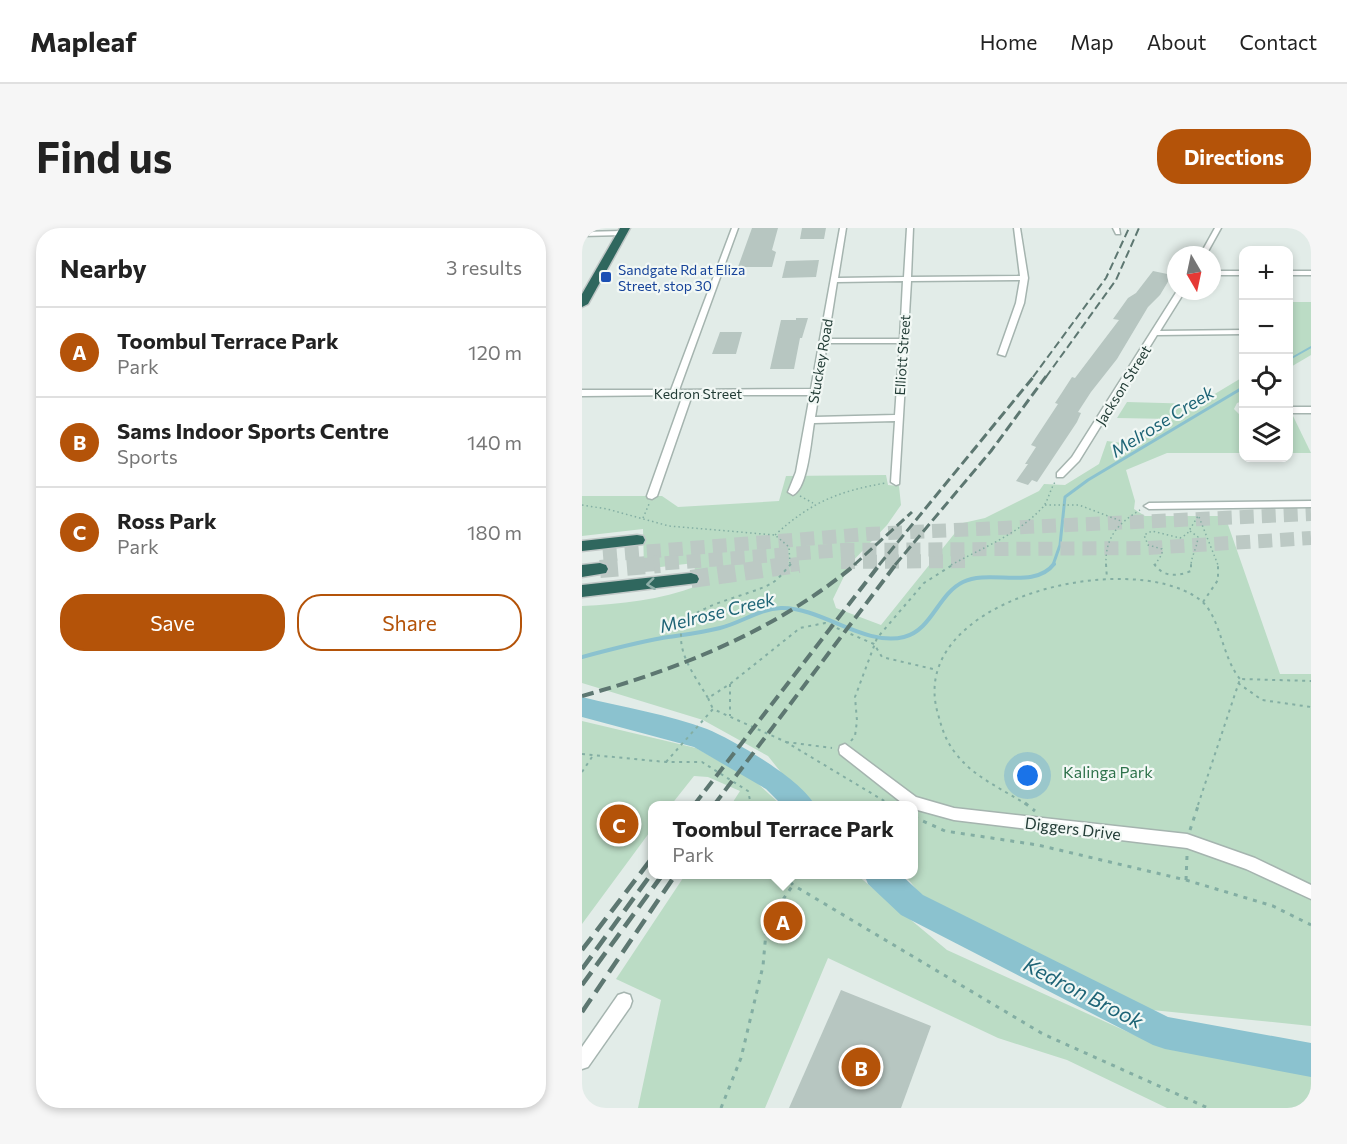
<!DOCTYPE html>
<html lang="en">
<head>
<meta charset="utf-8">
<style>
  :root { --surface:#fff; --page:#f6f6f6; --text:#222; --muted:#767676; --line:#e0e0e0; --accent:#b45309 }
  body { margin:0; font-family:Commissioner,sans-serif; background:var(--page); color:var(--text) }
  .controls { position:absolute; right:18px; top:18px; display:grid; overflow:hidden; border-radius:12px; box-shadow:0 3px 9px #0003 }
  .controls button { width:54px; height:54px; display:grid; place-items:center; padding:0; border:0; border-bottom:2px solid var(--line); background:var(--surface); color:var(--text); font:30px sans-serif }
  .compass { position:absolute; left:585px; top:18px; width:54px; height:54px; border-radius:50%; background:var(--surface); box-shadow:0 3px 9px #0003; rotate:171deg }
  .you { position:absolute; left:446px; top:548px; width:21px; height:21px; margin:-15px; border:4px solid #fff; border-radius:50%; background:#1a73e8; box-shadow:0 0 0 9px #1a73e833 }
  .badge { display:grid; place-items:center; width:39px; height:39px; border-radius:50%; background:var(--accent); color:#fff; font-size:20px; font-weight:700 }
  .pin { position:absolute; translate:-50% -50%; border:3px solid #fff; box-shadow:0 2px 6px #0006 }
  .popup { position:absolute; left:66px; top:573px; width:270px; height:78px; box-sizing:border-box; display:grid; place-content:center; border-radius:12px; background:var(--surface); filter:drop-shadow(0 2px 4px #0005); font-size:20px; white-space:nowrap; color:var(--muted) }
  .popup b { font-size:22px; color:var(--text) }
  .popup::after { content:''; position:absolute; left:50%; top:100%; margin-left:-12px; border:12px solid transparent; border-top-color:var(--surface) }
  .list { margin:0; padding:0; list-style:none }
  h2 { display:flex; justify-content:space-between; align-items:center; height:78px; margin:0; padding:0 24px; font-size:26px }
  h2 small { font-size:20px; font-weight:400; color:var(--muted) }
  .list li { display:grid; grid-template-columns:39px 1fr auto; gap:18px; align-items:center; box-sizing:border-box; height:90px; padding:0 24px; border-top:2px solid var(--line) }
  .list b { display:block; font-size:22px; white-space:nowrap }
  .list p { margin:0; font-size:20px; white-space:nowrap; color:var(--muted) }
  .list em { font-size:20px; font-style:normal; color:var(--muted) }
  .actions { display:flex; gap:12px; padding:18px 24px }
  .actions a { flex:1; padding:14px 0; border:2px solid var(--accent); border-radius:24px; text-align:center; font-size:21px; color:var(--accent) }
  .actions .main { background:var(--accent); color:#fff }
  .icon { flex:none; width:33px; height:33px; fill:none; stroke:currentColor; stroke-width:2; stroke-linecap:round; stroke-linejoin:round }
  .map { position:relative; flex:none; width:729px; height:880px; overflow:hidden; border-radius:24px }
  header { display:flex; align-items:center; gap:36px; box-sizing:border-box; height:84px; padding:0 30px; background:var(--surface); border-bottom:2px solid var(--line) }
  header strong { font-size:28px }
  nav { display:flex; gap:33px; margin-inline-start:auto; font-size:21px }
  .intro { display:flex; align-items:center; justify-content:space-between; box-sizing:border-box; height:144px; padding:0 36px }
  h1 { margin:0; font-size:42px }
  .button { padding:15px 27px; border-radius:24px; background:var(--accent); color:#fff; font-size:21px; font-weight:700 }
  main { display:flex; gap:36px; padding:0 36px }
  aside { flex:1; background:var(--surface); border-radius:24px; box-shadow:0 3px 9px #0003 }
  .map>svg:first-child { display:block }
  .green { fill:#bbdcc5 }
  .lines { fill:none; stroke-linecap:round; stroke-linejoin:round }
  .stream-far2 { stroke:#8bc2cf; stroke-width:2 }
  .stream-far1 { stroke:#8bc2cf; stroke-width:3 }
  .stream { stroke:#8bc2cf; stroke-width:4 }
  .river { fill:#8bc2cf; fill-rule:evenodd }
  .building { fill:#b7c6c1 }
  .highway-tunnel-far1 { stroke:#bcc9c4; stroke-width:14; stroke-dasharray:14 8; stroke-linecap:butt }
  .highway-tunnel { stroke:#bcc9c4; stroke-width:18; stroke-dasharray:18 9; stroke-linecap:butt }
  .street-casing { stroke:#a5b4af; stroke-width:3 }
  .highway-casing { stroke:#c1c8c7; stroke-width:3 }
  .path-far2 { stroke:#83aea3; stroke-width:1.5; stroke-dasharray:1.5 3; stroke-linecap:butt }
  .path-far1 { stroke:#83aea3; stroke-width:2; stroke-dasharray:3 4.5; stroke-linecap:butt }
  .path { stroke:#83aea3; stroke-width:3; stroke-dasharray:4 6; stroke-linecap:butt }
  .street { fill:#fff; fill-rule:evenodd }
  .highway { fill:#2f675e; fill-rule:evenodd }
  .rail-far3 { stroke:#5d7771; stroke-width:2; stroke-dasharray:8 4; stroke-linecap:butt }
  .rail-far2 { stroke:#5d7771; stroke-width:3; stroke-dasharray:10 4.5; stroke-linecap:butt }
  .rail-far1 { stroke:#5d7771; stroke-width:4; stroke-dasharray:12 6; stroke-linecap:butt }
  .rail { stroke:#5d7771; stroke-width:4.5; stroke-dasharray:16 8; stroke-linecap:butt }
  .oneway { stroke:#90b0aa }
  .transit-dot { fill:#1a4fb4; stroke:#f2f8f5; stroke-width:2 }
  .labels { text-anchor:middle; dominant-baseline:central; stroke-width:4.5; stroke-linejoin:round; paint-order:stroke }
  .far-transit-label { font-size:14px; fill:#164399; stroke:#f2f8f5; text-anchor:start }
  .far-street-label { font-size:14px; fill:#223c36; stroke:#f2f8f5 }
  .park-label { font-size:16px; fill:#2e724b; stroke:#f2f8f5 }
  .street-label { font-size:16px; fill:#223c36; stroke:#f2f8f5 }
  .water-label { font-size:18px; font-style:italic; fill:#1e6476; stroke:#f2f8f5 }
  .near-water-label { font-size:21px; font-style:italic; fill:#1e6476; stroke:#f2f8f5 }
</style>
</head>
<body>
<header>
<strong>Mapleaf</strong>
<nav><a>Home</a><a>Map</a><a>About</a><a>Contact</a></nav>
</header>
<div class="intro"><h1>Find us</h1><a class="button">Directions</a></div>
<main>
<aside>
<h2>Nearby<small>3 results</small></h2>
<ul class="list">
<li><span class="badge">A</span><div><b>Toombul Terrace Park</b><p>Park</p></div><em>120 m</em></li>
<li><span class="badge">B</span><div><b>Sams Indoor Sports Centre</b><p>Sports</p></div><em>140 m</em></li>
<li><span class="badge">C</span><div><b>Ross Park</b><p>Park</p></div><em>180 m</em></li>
</ul>
<div class="actions"><a class="main">Save</a><a>Share</a></div>
</aside>
<div class="map">
<svg width="729" height="880" viewBox="0 0 729 880">
  <rect width="100%" height="100%" fill="#e2ece8"/>
  <g class="green">
    <path d="M706,74h23v53l-22,13z"/>
    <path d="M661,149v24l-6,2 -3,6 9,9v35h-76l-41,17 9,31 -1,8 11,7h80l55,158h31v352l-159,-16 -223,-104 -24,-31 9,-1v-68l-97,-1 -22,-15 -27,-34 -65,-36 -121,-37v-77c38,-2 79,-6 115,-20l-3,-23 -50,6 -1,-40 -61,7v-40h80l16,11 101,-6 7,-25 100,-1 2,10 11,1 2,19 -14,20 -37,39 -17,35 3,9 45,17 82,-102 22,-5 54,-27 5,-7 21,1 34,-21 8,-23 23,3 42,-25 -55,-1 10,-16 71,2z"/>
    <path d="M711,188l18,37h-22v-36z"/>
    <path d="M0,493l114,27 59,33 26,24h-50l9,-14 -32,-14 -14,-1 -23,29 -19,1v23l-70,95z"/>
    <path d="M103,647h172l90,75 214,97 150,27v34h-144l-100,-48 -69,-22 -170,-80 -63,150h-127l23,-108 -45,-21z"/>
  </g>
  <g class="lines">
    <path class="stream-far2" d="M706,132l23,-13"/>
    <path class="stream-far1" d="M471,337l7,-20 5,-48 23,-17 156,-93"/>
    <path class="stream" d="M0,429c26,-7 53,-14 80,-19 19,-3 39,-5 58,-10 21,-5 39,-19 61,-20 40,-1 84,39 123,29 28,-7 34,-43 59,-55 27,-13 71,8 91,-18"/>
    <g class="river">
      <path d="M0,469c40,10 88,18 125,32 27,11 97,52 108,77h-32l-17,-17 -72,-42 -112,-30z"/>
      <path d="M282,646h36l23,21 245,122 143,26v34l-146,-28 -12,-4 -252,-130 -33,-31z"/>
    </g>
  </g>
  <g class="building">
    <path d="M170,0h26l-6,22 4,2 -4,15h-34z"/>
    <path d="M220,0h24l-2,11h-24z"/>
    <path d="M237,32l-3,17 -34,1 4,-17z"/>
    <path d="M571,43l19,4 -12,20 -12,12 -31,52 -26,33 -13,20 3,1 -4,9 -40,60 -5,-2 -4,5 -12,-4 12,-17h-3l11,-17 -5,-2 27,-41 -3,-1 6,-9 11,-17 3,1 44,-58 -6,-1 15,-21 8,-5z"/>
    <path d="M214,90h12l-6,20h-2l-6,31h-24l11,-49h15z"/>
    <path d="M138,104h22l-6,22h-24z"/>
    <path d="M259,762l90,36 -30,82h-112z"/>
  </g>
  <g class="lines">
    <g class="highway-tunnel-far1">
      <path d="M21,327l265,-21 443,-20"/>
      <path d="M259,334l126,-1"/>
      <path d="M61,337l200,-15 305,-2 163,-10"/>
      <path d="M208,337l9,-1"/>
    </g>
    <g class="highway-tunnel">
      <path d="M18,341l60,-5"/>
      <path d="M109,351l108,-15"/>
    </g>
    <defs>
      <g id="street">
        <path d="M150,0h6l-59,162 132,-1 29,-161h6l-8,50 66,-1 3,-49h6l-2,49 109,-1 -6,-48h6l8,50 -4,25 -19,53 -7,-2 18,-51 4,-23 -109,1 -12,203 -3,1 -5,-3 4,-61 -81,2c-3,16 -6,65 -21,72l-5,-3 8,-20 14,-77h-118l-35,101 -5,3 -4,-1 -1,-2 36,-101 -101,1v-6h89zM321,53l-3,58h-72l9,-57zM245,115h73l-5,72 -80,2z"/>
        <path d="M531,0h6l1,6h-4z"/>
        <path d="M633,0h6l-15,27h-6z"/>
        <path d="M0,4l40,-1 3,2 -3,2 -40,1z"/>
        <rect x="630" y="43" width="32" height="4"/>
        <rect x="706" y="43" width="23" height="4"/>
        <path d="M595,63h8l-25,40 84,-1v4l-87,1 -78,126 -16,16h-6v-4l15,-16z"/>
        <rect x="706" y="179" width="23" height="6"/>
        <path d="M729,273v6l-162,2 -5,-3 5,-3z"/>
        <path d="M263,516l71,53 38,11 233,26 68,24 56,27v14l-65,-30 -59,-21 -233,-28 -40,-11v-3h-8l-66,-52 -1,-4 1,-4z"/>
        <path d="M42,765l6,2 2,6 -2,6 -42,60 -6,2v-22l36,-52z"/>
      </g>
      <g id="highway">
        <path d="M38,0h10l-42,76 -6,3v-13z"/>
        <path d="M55,307l6,1 2,4 -2,4 -61,7v-10z"/>
        <path d="M18,335l6,2 2,4 -2,4 -24,4v-12z"/>
        <path d="M109,345l6,2 2,4 -2,4 -115,14v-12z"/>
      </g>
    </defs>
    <use href="#street" class="street-casing"/>
    <use href="#highway" class="highway-casing"/>
    <g class="path-far2">
      <path d="M218,268l13,7"/>
      <path d="M0,277l25,4 62,17 106,9 14,12 1,18"/>
      <path d="M463,277h34l42,16"/>
      <path d="M617,289l19,48"/>
      <path d="M61,290l6,-14"/>
      <path d="M608,303l8,6c-1,11 -6,17 -7,28"/>
      <path d="M193,307c36,-33 64,-44 111,-52"/>
      <path d="M369,337c33,-18 66,-30 92,-58 5,-6 7,-17 12,-25"/>
      <path d="M524,337c-1,-27 11,-41 34,-55"/>
      <path d="M573,337l7,-11v-5l-14,-4 -4,-10 8,-4 28,7 7,-4 11,-18"/>
    </g>
    <g class="path-far1">
      <path d="M209,336c-6,6 -12,15 -19,19 -22,14 -91,22 -91,52 -1,23 16,44 27,63l22,-14 70,-56 25,-5 49,21 8,13 55,13"/>
      <path d="M524,336l1,15"/>
      <path d="M572,336c9,13 23,13 37,7v-7"/>
      <path d="M621,374l15,-22v-16"/>
      <path d="M656,455l24,17 49,7"/>
      <path d="M148,456v32"/>
      <path d="M126,470l5,11"/>
      <path d="M269,513l4,-5 2,-15 -2,-24 22,-59 47,-55 30,-19"/>
      <path d="M204,514l46,6"/>
      <path d="M0,526l84,8h36l46,29 3,14"/>
      <path d="M84,534l47,-53 73,33 105,63"/>
      <path d="M0,544l12,-18"/>
      <path d="M445,577c-24,-16 -52,-27 -70,-50 -11,-13 -15,-26 -19,-41 -34,-114 189,-167 261,-115 22,16 22,57 41,80"/>
      <path d="M616,577l42,-126 71,2"/>
    </g>
    <g class="path">
      <path d="M168,575l1,3"/>
      <path d="M306,575l5,3"/>
      <path d="M443,575l10,8"/>
      <path d="M332,589l31,14 93,14 148,35 87,26 38,19"/>
      <path d="M608,602l9,-27"/>
      <path d="M202,646l9,11 250,149 165,74"/>
      <path d="M604,652l1,-24"/>
      <path d="M139,880l20,-50 22,-92 3,-34 5,-15 22,-32"/>
    </g>
    <use href="#street" class="street"/>
    <use href="#highway" class="highway"/>
    <g class="rail-far3">
      <path d="M451,149l73,-99 23,-50"/>
      <path d="M464,149l70,-97 23,-52"/>
    </g>
    <g class="rail-far2">
      <path d="M272,337l58,-53"/>
      <path d="M297,337l156,-190"/>
      <path d="M313,337l96,-114 56,-76"/>
    </g>
    <g class="rail-far1">
      <path d="M0,468c100,-28 193,-65 274,-132"/>
      <path d="M112,577l186,-241"/>
      <path d="M132,577l182,-241"/>
    </g>
    <g class="rail">
      <path d="M111,578l2,-3"/>
      <path d="M131,578l2,-3"/>
      <path d="M0,722l70,-92"/>
      <path d="M0,741l70,-96"/>
      <path d="M0,757l81,-111"/>
      <path d="M0,784l94,-138"/>
    </g>
  </g>
  <defs><path id="oneway-chevron" d="M-2-3.5L2.5 0L-2 3.5" fill="none" stroke-width="1.6" stroke-linecap="round" stroke-linejoin="round" transform="scale(1.5)"/></defs>
  <use class="oneway" href="#oneway-chevron" transform="translate(69 356) rotate(173)"/>
  <rect class="transit-dot" x="18" y="43" width="12" height="12" rx="3"/>
  <g class="labels">
    <g class="far-transit-label">
      <text x="36" y="41">Sandgate Rd at Eliza<tspan x="36" dy="16">Street, stop 30</tspan></text>
    </g>
    <g class="far-street-label">
      <text transform="translate(320 127) rotate(-86)">Elliott Street</text>
      <text transform="translate(238 133) rotate(-80)">Stuckey Road</text>
      <text transform="translate(541 157) rotate(-58)">Jackson Street</text>
      <text x="116" y="165">Kedron Street</text>
    </g>
    <g class="park-label">
      <text x="526" y="543">Kalinga Park</text>
    </g>
    <g class="street-label">
      <text transform="translate(491 600) rotate(7)">Diggers Drive</text>
    </g>
    <g class="water-label">
      <text transform="translate(580 193) rotate(-32)">Melrose Creek</text>
      <text transform="translate(135 384) rotate(-14)">Melrose Creek</text>
    </g>
    <g class="near-water-label">
      <text transform="translate(502 764) rotate(27)">Kedron Brook</text>
    </g>
  </g>
</svg>
<div class="controls">
<button>+</button>
<button>−</button>
<button><svg class="icon" aria-label="locate" viewBox="0 0 24 24"><circle cx="12" cy="12" r="6"/><path d="M12 2v4M12 18v4M2 12h4M18 12h4"/></svg></button>
<button><svg class="icon" aria-label="layers" viewBox="0 0 24 24"><path d="M12 4l9 5-9 5-9-5zM3 14l9 5 9-5"/></svg></button>
</div>
<svg class="compass" viewBox="-18 -18 36 36"><path d="M0-13l5 13h-10z" fill="#e53935"/><path d="M0 13l5-13h-10z" fill="#767676"/></svg>
<div class="you"></div>
<div class="pin badge" style="left:201px;top:693px">A</div>
<div class="popup"><b>Toombul Terrace Park</b>Park</div>
<div class="pin badge" style="left:279px;top:839px">B</div>
<div class="pin badge" style="left:37px;top:596px">C</div>
</div>
</main>
</body>
</html>
